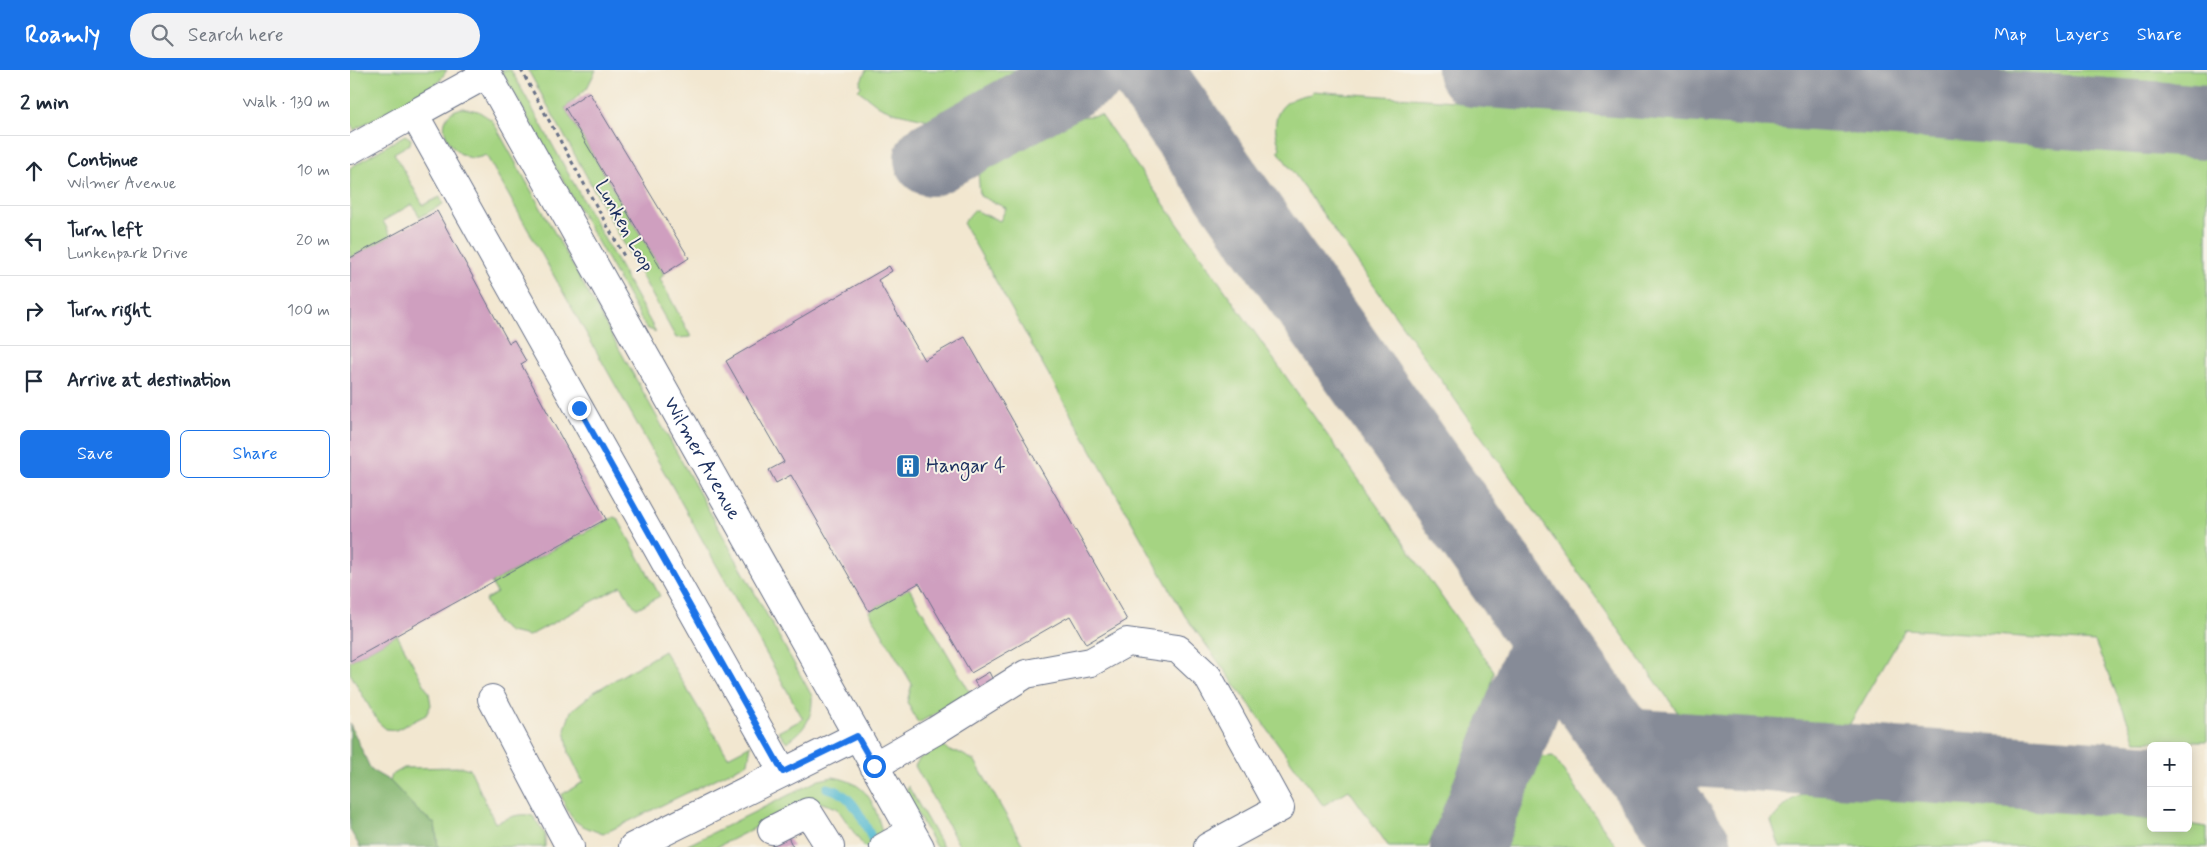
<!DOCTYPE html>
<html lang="en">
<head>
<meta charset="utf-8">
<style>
  :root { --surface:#fff; --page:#f2f2f3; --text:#1f2937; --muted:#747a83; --line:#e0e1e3; --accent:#1a73e8 }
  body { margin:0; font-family:Mynerve,sans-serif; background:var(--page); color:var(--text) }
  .controls { position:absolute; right:15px; bottom:15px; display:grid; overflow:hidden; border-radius:8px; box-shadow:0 2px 12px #0003 }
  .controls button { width:45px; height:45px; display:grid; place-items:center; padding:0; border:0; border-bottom:1px solid var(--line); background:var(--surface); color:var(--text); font:25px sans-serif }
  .stop { position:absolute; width:15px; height:15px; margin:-11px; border:4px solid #1a73e8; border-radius:50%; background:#fff }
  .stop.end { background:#1a73e8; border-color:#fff; box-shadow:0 1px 5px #0008 }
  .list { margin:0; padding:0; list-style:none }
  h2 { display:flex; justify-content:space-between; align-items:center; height:65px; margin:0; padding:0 20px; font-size:21px }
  h2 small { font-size:16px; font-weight:400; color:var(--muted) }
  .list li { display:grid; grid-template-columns:32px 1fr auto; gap:15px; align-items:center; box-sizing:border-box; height:70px; padding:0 20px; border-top:1px solid var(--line) }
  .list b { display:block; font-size:19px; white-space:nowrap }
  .list p { margin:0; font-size:16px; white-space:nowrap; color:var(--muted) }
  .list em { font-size:16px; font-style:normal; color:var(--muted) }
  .actions { display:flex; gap:10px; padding:15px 20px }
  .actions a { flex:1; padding:11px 0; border:1px solid var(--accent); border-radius:8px; text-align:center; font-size:18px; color:var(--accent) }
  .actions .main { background:var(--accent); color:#fff }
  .icon { flex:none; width:28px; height:28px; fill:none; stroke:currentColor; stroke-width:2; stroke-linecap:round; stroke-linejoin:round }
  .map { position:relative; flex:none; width:1857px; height:777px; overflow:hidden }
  header { display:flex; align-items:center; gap:30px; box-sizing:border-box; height:70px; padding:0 25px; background:var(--accent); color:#fff }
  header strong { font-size:24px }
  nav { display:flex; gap:28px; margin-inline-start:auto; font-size:18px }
  .search { width:350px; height:45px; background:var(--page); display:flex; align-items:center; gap:12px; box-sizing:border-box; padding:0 18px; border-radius:28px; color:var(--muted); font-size:19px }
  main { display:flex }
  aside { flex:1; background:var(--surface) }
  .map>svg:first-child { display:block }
  .green { fill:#a5d482; stroke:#608270 }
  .forest { fill:#84b670; stroke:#507267 }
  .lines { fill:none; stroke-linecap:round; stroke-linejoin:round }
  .stream { stroke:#53b9d1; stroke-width:9 }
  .taxiway { stroke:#868b97; stroke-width:74 }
  .building { fill:#cf9fbf }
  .minor-casing { stroke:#666f86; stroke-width:30 }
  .path { stroke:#666f86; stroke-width:3; stroke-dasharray:4 4; stroke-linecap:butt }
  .minor { stroke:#fff; stroke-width:28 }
  .route { stroke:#1a73e8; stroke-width:6 }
  .labels { text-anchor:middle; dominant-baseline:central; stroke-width:4; stroke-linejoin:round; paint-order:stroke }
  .street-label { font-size:20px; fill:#1b2f5e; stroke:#f7f3e8 }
  .poi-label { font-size:20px; fill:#1b2f5e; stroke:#f7f3e8; text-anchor:start }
</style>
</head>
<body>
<header>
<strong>Roamly</strong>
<div class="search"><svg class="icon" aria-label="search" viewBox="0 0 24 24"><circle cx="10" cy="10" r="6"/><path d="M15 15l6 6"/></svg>Search here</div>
<nav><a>Map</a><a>Layers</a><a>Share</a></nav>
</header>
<main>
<aside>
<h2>2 min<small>Walk · 130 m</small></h2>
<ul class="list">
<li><svg class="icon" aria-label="ahead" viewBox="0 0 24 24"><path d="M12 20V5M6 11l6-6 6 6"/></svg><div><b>Continue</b><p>Wilmer Avenue</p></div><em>10 m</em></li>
<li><svg class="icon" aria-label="left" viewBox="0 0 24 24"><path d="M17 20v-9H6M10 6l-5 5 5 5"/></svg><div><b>Turn left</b><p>Lunkenpark Drive</p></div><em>20 m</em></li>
<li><svg class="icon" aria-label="right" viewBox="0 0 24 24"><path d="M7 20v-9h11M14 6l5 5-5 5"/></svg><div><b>Turn right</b></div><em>100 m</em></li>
<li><svg class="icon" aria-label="arrive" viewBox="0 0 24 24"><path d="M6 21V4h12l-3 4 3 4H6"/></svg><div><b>Arrive at destination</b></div></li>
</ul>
<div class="actions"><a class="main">Save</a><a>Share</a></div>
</aside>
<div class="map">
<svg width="1857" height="777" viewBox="0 0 1857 777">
  <rect width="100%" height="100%" fill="#f7f3e8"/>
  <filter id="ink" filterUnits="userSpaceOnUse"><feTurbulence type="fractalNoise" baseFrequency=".02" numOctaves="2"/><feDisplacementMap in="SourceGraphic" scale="10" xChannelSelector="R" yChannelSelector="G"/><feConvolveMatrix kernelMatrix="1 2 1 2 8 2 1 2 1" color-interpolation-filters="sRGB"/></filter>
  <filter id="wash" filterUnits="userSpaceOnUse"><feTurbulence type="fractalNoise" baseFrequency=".0096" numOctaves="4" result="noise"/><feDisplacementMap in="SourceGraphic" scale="20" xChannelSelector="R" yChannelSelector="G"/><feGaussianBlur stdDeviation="1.12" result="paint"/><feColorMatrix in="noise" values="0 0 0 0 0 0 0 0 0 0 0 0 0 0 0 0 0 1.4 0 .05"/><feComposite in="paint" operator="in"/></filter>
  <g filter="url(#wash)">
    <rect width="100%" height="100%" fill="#f2e7d0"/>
    <g class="green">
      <path d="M0,0h97l-9,13 -84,47 -4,-8z"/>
      <path d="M151,0h10l145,262 -10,-4z"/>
      <path d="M178,0h68l-9,18 -22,20 99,166 -4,5 31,58 -15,1z"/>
      <path d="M516,0h150v17l-63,33 -15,2 -45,-10 -14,-6 -21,-16 3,-3 -1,-4z"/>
      <path d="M1558,0h299v21z"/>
      <path d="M962,21l895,63v587h-71l-41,-99 -190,-13 -57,98 -169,-13 -401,-563 2,-3c-11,-30 -2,-49 31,-54z"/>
      <path d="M113,38l15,3 14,9 320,576c1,22 -7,34 -25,46l-9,-10 25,-13 -317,-564c-3,1 -7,3 -11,3 -25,1 -48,-44 -12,-50z"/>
      <path d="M751,45l393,556 -6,29 -60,147h-39l-40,-57 -25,15 -2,-1 -137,-188 -222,-393 11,-13 26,11 6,-13 -26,-12 -3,-37 69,-39z"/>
      <path d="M55,65l6,4 -1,5 -16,9 29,52 17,-8 3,7 -23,13 -8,-13 -29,17 8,15 -41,22v-90z"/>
      <path d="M264,447l4,2 42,77 -22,12 -4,-2 -13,-20 -92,50 -20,-4 -12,-9 -12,-23 12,-7 -6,-10z"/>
      <path d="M559,518l62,106 -53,29 -11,-21 5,-18 -43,-73z"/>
      <path d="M47,565l32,58 2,12 -5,10 -30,15 -10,-1 -8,-7 -28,-49v-12z"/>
      <path d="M314,581l64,106 23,-12 -3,18 -145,71c-29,-11 -31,-11 -42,-39l22,-13 -14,-29 -4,-24 6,-18 23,-19z"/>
      <path d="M593,675l6,6 9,1 17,9 49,86h-64l-45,-81 4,-7z"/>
      <path d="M1203,686l64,91h-119l35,-89z"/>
      <path d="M112,697l8,2 25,54c14,-5 23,-11 38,-7l12,18v13h-107l-3,-23 -17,-13 -28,-30 2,-6 12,-7z"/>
      <path d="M483,707c34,6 41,24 49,55 -4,7 -9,15 -18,15l-27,-39 -18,-6 -19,3 -83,42h-33l135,-67z"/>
      <path d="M558,716l35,61h-7l-30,-53z"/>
      <path d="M1489,721l233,19 79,10v8h37v-4l19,3v20h-427l-9,-26c24,-29 31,-28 68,-30z"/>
    </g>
    <path class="forest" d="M0,654l21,46 19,11 28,30 17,13 3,23h-78l-10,-17z"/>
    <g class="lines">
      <path class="stream" d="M477,718c27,5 35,32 47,54"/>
      <g class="taxiway">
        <path d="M795,0l550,777"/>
        <path d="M1124,0l733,52"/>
        <path d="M581,89l160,-89"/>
        <path d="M1273,675l528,37"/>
        <path d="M1117,777l82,-208"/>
      </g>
    </g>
    <g id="blocks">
      <g class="building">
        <path d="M239,22l100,166 -25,16 -99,-166z"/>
        <path d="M87,141l72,132 5,-3 12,21 -5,3 85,155 -256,142v-403z"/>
        <path d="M539,196l3,5 -14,9 46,80 41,-23 162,283 -41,24 -16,-28 -99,57 -52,-90 -50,28 -78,-136 -15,8 -7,-13 15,-8 -58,-101z"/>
        <path d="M639,602l4,8 -14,9 -5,-8z"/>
        <path d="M438,767l5,10h-23z"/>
      </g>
    </g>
  </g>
  <g filter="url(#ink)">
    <use href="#blocks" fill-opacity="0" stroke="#666f86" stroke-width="1"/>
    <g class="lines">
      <defs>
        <g id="minor">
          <path id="s1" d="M135,0l435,777"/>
          <path d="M64,44l73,-40"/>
          <path d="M0,80l64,-36 369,658"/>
          <path d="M142,629l78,148"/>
          <path d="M524,696l61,-35 91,-57 65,-12 36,-20 51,7 30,28 72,131 -72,39"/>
          <path d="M422,760l36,-18 22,35"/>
          <path d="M283,777l224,-111"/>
          <path d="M534,777l27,-15"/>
        </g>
      </defs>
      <use href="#minor" class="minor-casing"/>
      <path class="path" d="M171,0l103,186"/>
      <use href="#minor" class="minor"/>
    </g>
  </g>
  <g class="lines" filter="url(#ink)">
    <path class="route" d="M229,338l204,364 74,-36 17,30"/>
  </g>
  <defs>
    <symbol id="building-square" viewBox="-11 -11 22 22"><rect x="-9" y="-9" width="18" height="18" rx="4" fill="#1f6fb2" stroke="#f7f3e8"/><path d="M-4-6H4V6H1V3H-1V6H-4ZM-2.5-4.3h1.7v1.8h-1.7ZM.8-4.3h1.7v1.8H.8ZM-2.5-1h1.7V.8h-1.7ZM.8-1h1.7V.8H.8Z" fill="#fff"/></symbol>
  </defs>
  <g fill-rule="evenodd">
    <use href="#building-square" x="544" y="382" width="28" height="28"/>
  </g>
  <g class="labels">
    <g class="street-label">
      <text transform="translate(274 156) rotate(61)">Lunken Loop</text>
      <text stroke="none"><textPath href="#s1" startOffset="445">Wilmer Avenue</textPath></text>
    </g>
    <g class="poi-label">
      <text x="576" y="396">Hangar 4</text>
    </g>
  </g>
</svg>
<div class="controls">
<button>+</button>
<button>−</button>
</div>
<div class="stop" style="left:524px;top:696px"></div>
<div class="stop end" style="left:229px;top:338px"></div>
</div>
</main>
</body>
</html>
